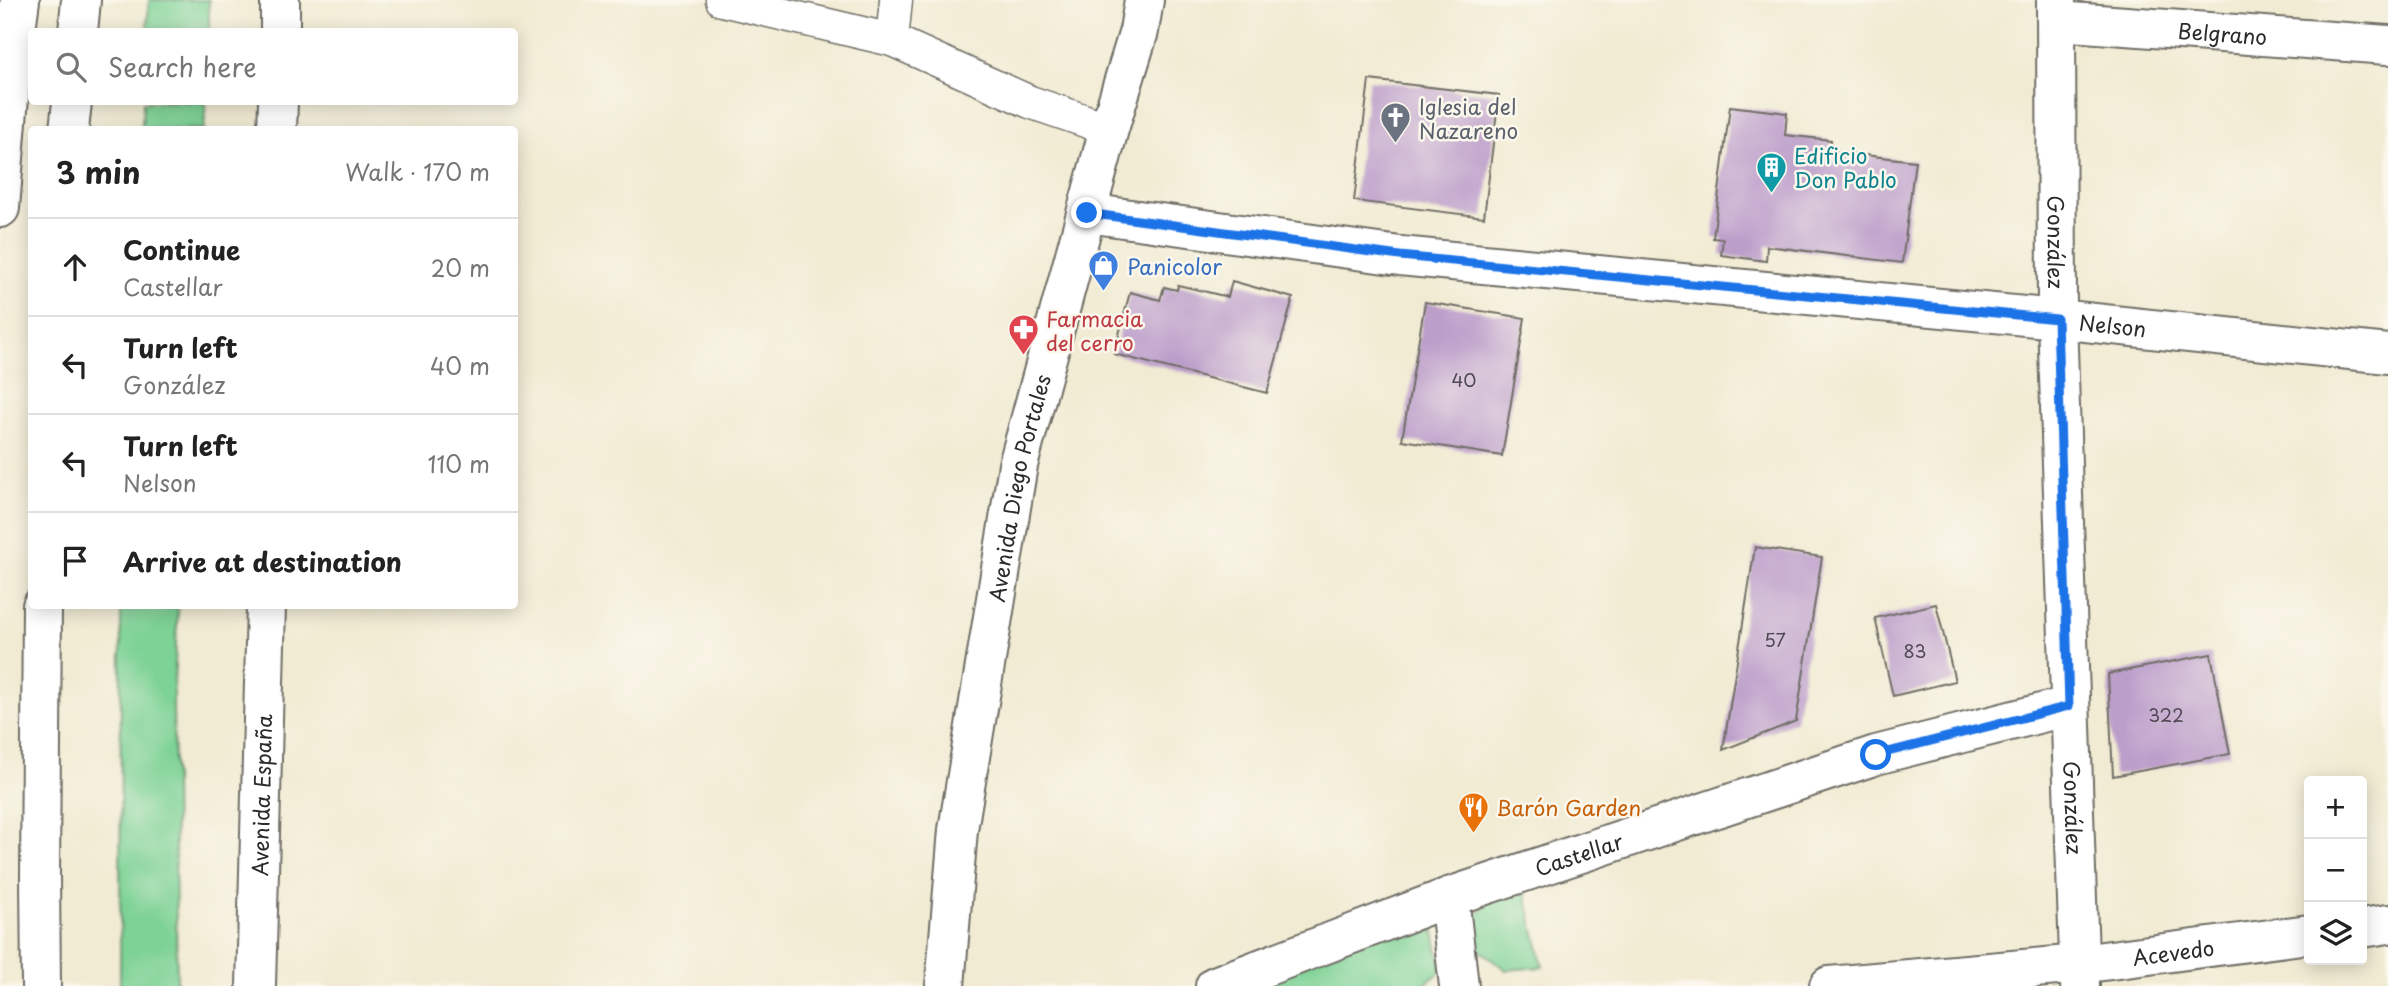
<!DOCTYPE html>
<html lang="en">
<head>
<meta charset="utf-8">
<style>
  :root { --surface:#fff; --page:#f6f6f6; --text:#222; --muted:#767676; --line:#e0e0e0 }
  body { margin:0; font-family:"Playpen Sans",sans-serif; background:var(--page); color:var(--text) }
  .controls { position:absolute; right:21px; bottom:21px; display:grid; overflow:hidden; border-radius:7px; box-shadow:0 4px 18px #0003 }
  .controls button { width:63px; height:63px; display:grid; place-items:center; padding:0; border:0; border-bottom:2px solid var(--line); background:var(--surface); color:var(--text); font:35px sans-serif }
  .stop { position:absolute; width:21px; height:21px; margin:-16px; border:5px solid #1a73e8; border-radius:50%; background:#fff }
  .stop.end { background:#1a73e8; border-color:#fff; box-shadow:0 2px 7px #0008 }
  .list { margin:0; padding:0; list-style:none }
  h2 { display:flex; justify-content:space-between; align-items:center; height:91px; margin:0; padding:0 28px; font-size:30px }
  h2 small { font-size:23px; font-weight:400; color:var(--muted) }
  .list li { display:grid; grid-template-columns:46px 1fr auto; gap:21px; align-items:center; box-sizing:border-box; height:98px; padding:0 28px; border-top:2px solid var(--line) }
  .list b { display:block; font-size:26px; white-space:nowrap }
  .list p { margin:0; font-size:23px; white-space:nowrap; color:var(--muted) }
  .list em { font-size:23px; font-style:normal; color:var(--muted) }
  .icon { flex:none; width:38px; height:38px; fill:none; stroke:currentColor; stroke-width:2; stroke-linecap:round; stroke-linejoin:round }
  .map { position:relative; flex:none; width:2388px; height:986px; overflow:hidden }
  .search { position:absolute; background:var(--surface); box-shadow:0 4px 18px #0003; left:28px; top:28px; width:490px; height:77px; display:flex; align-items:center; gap:18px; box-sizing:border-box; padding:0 24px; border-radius:7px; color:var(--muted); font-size:26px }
  .panel { position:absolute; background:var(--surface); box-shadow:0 4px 18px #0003; left:28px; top:126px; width:490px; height:483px; border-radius:7px }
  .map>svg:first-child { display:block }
  .green { fill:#7dd295; stroke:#547e60; stroke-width:2 }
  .building { fill:#bc9eca }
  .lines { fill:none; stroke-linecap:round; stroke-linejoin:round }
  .lane-casing { stroke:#706e66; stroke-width:35 }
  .street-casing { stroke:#706e66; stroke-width:42 }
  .secondary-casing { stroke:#706e66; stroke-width:42 }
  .primary-casing { stroke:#706e66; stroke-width:42 }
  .lane { stroke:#fff; stroke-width:32 }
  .street { stroke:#fff; stroke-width:38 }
  .secondary { stroke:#fff; stroke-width:38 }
  .primary { stroke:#fff; stroke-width:38 }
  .route { stroke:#1a73e8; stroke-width:9 }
  .labels { text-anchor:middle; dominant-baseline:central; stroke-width:5; stroke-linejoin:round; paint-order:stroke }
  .number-label { font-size:18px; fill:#4f4853 }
  .street-label { font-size:21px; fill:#2b2b2b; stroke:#fbf7ec }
  .worship-label { font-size:21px; fill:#5b616d; stroke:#fbf7ec; text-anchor:start }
  .culture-label { font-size:21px; fill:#0d838f; stroke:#fbf7ec; text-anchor:start }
  .shop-label { font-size:21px; fill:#366cbe; stroke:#fbf7ec; text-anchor:start }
  .health-label { font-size:21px; fill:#be3a42; stroke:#fbf7ec; text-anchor:start }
  .food-label { font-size:21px; fill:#c56008; stroke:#fbf7ec; text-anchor:start }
</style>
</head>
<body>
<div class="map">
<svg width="2388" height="986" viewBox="0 0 2388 986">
  <rect width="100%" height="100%" fill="#fbf7ec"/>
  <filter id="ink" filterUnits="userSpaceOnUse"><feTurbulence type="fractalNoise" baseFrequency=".0143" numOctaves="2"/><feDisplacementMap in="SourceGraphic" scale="14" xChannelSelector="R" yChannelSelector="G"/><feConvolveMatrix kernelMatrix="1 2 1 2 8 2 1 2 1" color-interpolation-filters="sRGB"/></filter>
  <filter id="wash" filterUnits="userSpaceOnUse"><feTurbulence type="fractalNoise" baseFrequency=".00686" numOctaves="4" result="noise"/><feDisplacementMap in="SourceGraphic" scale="28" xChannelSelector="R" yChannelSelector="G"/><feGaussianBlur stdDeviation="1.57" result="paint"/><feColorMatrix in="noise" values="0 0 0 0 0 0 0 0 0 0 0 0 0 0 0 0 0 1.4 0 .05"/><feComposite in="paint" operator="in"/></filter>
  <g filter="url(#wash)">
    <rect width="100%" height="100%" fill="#f1ebd3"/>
    <g class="green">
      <path d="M149,0h60v31h-62z"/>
      <path d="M143,102h63l-2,27h-62z"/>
      <path d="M121,606h57l-5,96 4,284h-57z"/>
      <path d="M1525,892l18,75 -37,3 -29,-22 -6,-26 18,-21z"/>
      <path d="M1400,926l34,5 8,40 -20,15h-150v-10z"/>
    </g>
    <g id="blocks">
      <g class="building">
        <path d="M1369,80l130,15 -15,122 -130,-16z"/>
        <path d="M1730,106l57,7 -2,22 46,5 -1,11 85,10 -13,102 -135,-17 -1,15 -45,-6 2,-16 -10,-1z"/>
        <path d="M1232,281l61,17 -26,95 -153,-39 16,-62 30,8 4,-13 13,3 1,-5 50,12z"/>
        <path d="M1425,302l100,16 -23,138 -100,-16z"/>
        <path d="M1755,547l67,10 -26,164 -73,29z"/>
        <path d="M1936,604l19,77 -62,15 -18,-78z"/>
        <path d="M2211,654l19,100 -117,22 -5,-102z"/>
      </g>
    </g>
  </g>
  <g filter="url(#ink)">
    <use href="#blocks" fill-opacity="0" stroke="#706e66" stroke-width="2"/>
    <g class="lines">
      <defs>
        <g id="lane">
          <path d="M722,0l170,40 138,62 79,27"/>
          <path d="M892,40l4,-40"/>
        </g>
        <g id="street">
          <path id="s1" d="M2056,0l1,319 23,667"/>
          <path id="s2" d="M2057,21l331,24"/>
          <path id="s3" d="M1087,213l313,43 657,63 331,35"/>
          <path d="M1449,897l10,89"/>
          <path d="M2362,928l26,-4"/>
          <path id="s4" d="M1215,986l234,-89 427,-142 193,-49"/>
          <path id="s5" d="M1829,986l251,-22 229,-30"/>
        </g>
        <g id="secondary">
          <path id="s6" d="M945,986l13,-156 60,-365 91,-336 30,-98 5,-31"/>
        </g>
        <g id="primary">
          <path d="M78,32l3,-32"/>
          <path d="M280,32v-32"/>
          <path d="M69,130l3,-28"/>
          <path d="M277,130l1,-28"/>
          <path d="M0,208l12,-148 8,-60"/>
          <path d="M41,986l-1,-110 2,-270"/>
          <path id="s7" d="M256,986l10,-380"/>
        </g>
      </defs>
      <use href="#lane" class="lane-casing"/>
      <use href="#street" class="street-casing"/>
      <use href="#secondary" class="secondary-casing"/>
      <use href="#primary" class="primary-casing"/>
      <use href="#lane" class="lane"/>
      <use href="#street" class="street"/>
      <use href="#secondary" class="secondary"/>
      <use href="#primary" class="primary"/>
    </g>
  </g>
  <g class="lines" filter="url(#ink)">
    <path class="route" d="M1087,213l313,43 657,63 12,387 -193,49"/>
  </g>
  <defs>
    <symbol id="church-pin" viewBox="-11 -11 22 30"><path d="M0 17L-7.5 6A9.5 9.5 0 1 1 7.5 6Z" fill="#6b7280" stroke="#fbf7ec"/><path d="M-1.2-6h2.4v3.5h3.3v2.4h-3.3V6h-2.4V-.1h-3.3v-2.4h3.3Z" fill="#fff"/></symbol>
    <symbol id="building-pin" viewBox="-11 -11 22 30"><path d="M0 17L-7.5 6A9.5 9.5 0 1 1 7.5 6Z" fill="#0f9aa8" stroke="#fbf7ec"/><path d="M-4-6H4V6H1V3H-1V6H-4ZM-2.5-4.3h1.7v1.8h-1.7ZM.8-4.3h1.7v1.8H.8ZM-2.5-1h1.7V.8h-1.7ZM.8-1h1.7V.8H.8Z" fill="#fff"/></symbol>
    <symbol id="shop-pin" viewBox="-11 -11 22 30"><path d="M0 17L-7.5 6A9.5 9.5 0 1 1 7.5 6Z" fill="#3f7fe0" stroke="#fbf7ec"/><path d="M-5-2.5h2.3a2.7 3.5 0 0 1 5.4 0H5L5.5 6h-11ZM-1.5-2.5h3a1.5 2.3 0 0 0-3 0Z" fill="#fff"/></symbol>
    <symbol id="pharmacy-pin" viewBox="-11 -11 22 30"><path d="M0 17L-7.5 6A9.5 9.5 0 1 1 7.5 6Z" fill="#e0444e" stroke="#fbf7ec"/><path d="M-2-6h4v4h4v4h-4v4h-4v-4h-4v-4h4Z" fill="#fff"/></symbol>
    <symbol id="restaurant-pin" viewBox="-11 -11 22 30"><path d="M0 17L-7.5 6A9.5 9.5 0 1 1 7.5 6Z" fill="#e8710a" stroke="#fbf7ec"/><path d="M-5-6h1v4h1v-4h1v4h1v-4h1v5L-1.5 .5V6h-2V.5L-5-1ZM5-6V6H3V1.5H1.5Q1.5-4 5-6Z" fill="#fff"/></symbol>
  </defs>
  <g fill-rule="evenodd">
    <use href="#church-pin" x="1378" y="100" width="35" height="47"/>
    <use href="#building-pin" x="1754" y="150" width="35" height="47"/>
    <use href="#shop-pin" x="1086" y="248" width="35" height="47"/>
    <use href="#pharmacy-pin" x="1006" y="312" width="35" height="47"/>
    <use href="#restaurant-pin" x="1456" y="790" width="35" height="47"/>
  </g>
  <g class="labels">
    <g class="number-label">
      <text x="1464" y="379">40</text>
      <text x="1775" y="639">57</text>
      <text x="1915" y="650">83</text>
      <text x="2166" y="714">322</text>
    </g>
    <g class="street-label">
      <text stroke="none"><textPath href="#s2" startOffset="166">Belgrano</textPath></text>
      <text stroke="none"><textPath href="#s1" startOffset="242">González</textPath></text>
      <text stroke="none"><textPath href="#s3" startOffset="1032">Nelson</textPath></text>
      <text stroke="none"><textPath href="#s6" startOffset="504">Avenida Diego Portales</textPath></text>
      <text stroke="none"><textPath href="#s7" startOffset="191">Avenida España</textPath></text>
      <text stroke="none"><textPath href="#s1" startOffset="808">González</textPath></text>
      <text stroke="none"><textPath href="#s4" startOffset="387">Castellar</textPath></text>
      <text stroke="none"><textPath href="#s5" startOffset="346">Acevedo</textPath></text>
    </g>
    <g class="worship-label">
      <text x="1419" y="106">Iglesia del<tspan x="1419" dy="24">Nazareno</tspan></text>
    </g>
    <g class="culture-label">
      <text x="1794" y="155">Edificio<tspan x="1794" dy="24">Don Pablo</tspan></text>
    </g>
    <g class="shop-label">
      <text x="1127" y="266">Panicolor</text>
    </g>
    <g class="health-label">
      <text x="1046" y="318">Farmacia<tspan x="1046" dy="24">del cerro</tspan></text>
    </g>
    <g class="food-label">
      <text x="1496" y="807">Barón Garden</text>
    </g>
  </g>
</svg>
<div class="controls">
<button>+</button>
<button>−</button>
<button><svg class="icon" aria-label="layers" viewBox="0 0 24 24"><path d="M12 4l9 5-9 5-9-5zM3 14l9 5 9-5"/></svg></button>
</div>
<div class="stop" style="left:1876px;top:755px"></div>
<div class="stop end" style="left:1087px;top:213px"></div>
<div class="search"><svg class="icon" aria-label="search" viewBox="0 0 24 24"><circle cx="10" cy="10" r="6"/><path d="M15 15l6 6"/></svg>Search here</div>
<section class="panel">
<h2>3 min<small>Walk · 170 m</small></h2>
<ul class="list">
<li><svg class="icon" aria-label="ahead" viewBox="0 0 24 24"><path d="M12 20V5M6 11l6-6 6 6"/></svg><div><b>Continue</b><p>Castellar</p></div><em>20 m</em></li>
<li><svg class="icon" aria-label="left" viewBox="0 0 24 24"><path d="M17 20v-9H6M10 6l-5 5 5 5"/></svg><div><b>Turn left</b><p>González</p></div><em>40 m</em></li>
<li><svg class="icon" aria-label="left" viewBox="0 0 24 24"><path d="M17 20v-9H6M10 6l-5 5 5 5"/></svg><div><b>Turn left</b><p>Nelson</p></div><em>110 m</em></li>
<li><svg class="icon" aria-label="arrive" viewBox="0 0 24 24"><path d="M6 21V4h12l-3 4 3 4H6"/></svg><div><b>Arrive at destination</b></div></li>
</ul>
</section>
</div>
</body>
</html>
